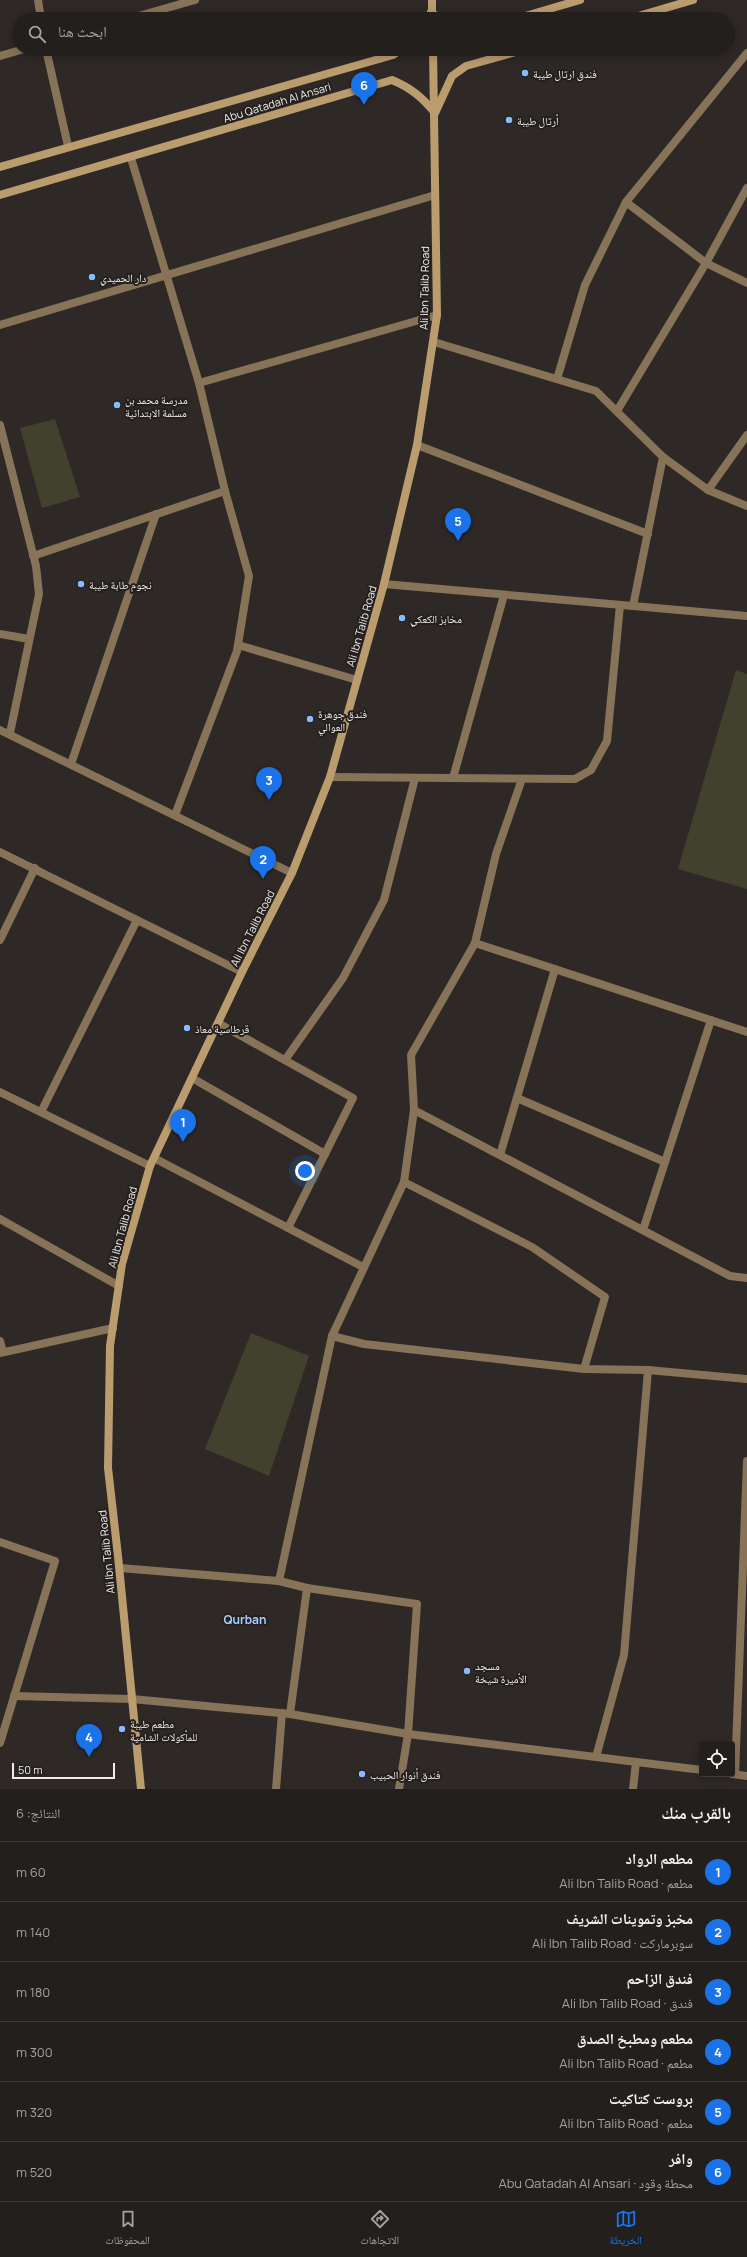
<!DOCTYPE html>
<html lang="ar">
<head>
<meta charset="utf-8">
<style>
  :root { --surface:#221f1d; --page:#2e2c2a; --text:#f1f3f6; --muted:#a2a2a4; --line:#3f3d3b; --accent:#1a73e8 }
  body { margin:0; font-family:Manrope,"Noto Naskh Arabic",sans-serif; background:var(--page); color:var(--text); direction:rtl }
  .controls { position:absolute; right:12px; bottom:12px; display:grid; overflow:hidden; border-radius:4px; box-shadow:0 2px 10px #0003 }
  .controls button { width:36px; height:36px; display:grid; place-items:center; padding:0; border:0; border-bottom:1px solid var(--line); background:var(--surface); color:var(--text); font:20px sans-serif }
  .scale { position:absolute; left:12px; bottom:10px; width:103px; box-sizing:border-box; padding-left:4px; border:2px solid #efecea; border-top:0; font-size:11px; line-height:14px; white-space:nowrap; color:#efecea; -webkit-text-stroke:3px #24201d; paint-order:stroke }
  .you { position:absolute; left:305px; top:1171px; width:14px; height:14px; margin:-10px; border:3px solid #fff; border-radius:50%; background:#1a73e8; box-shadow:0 0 0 6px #1a73e833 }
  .badge { display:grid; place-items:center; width:26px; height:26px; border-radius:50%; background:var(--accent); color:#fff; font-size:13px; font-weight:700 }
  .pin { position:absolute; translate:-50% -33px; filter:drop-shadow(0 1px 2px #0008) }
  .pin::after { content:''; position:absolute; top:21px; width:14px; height:12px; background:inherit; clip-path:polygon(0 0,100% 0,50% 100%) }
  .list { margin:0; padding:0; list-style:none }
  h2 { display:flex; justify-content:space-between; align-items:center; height:52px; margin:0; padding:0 16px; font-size:17px }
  h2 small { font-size:13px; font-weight:400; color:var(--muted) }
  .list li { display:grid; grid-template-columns:26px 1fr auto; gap:12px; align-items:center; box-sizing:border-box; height:60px; padding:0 16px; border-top:1px solid var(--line) }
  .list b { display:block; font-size:15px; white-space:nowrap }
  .list p { margin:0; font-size:13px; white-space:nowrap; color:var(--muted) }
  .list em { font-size:13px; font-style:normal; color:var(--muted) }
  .icon { flex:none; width:22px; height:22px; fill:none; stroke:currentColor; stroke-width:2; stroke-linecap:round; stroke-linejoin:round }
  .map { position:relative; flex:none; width:747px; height:1789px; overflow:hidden; direction:ltr }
  .search { position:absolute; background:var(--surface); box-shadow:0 2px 10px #0003; left:12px; right:12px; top:12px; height:44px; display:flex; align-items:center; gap:10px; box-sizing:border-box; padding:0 14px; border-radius:22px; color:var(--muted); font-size:15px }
  .sheet { height:412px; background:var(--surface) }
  nav { display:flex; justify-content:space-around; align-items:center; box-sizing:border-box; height:56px; border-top:1px solid var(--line); background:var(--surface); font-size:11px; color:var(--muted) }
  nav a { display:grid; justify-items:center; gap:2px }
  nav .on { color:var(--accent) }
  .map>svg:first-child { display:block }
  .pitch { fill:#41412d }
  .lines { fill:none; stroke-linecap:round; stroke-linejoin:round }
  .street { stroke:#877357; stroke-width:8 }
  .secondary { stroke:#bb9c6e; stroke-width:8 }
  .poi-dot { fill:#8abafc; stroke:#24201d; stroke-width:1.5 }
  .labels { text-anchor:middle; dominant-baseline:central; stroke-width:4; stroke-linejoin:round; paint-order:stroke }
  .poi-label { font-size:11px; fill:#efecea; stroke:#24201d; text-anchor:start }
  .street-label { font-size:11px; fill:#efecea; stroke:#24201d }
  .neighbourhood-label { font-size:12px; font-weight:bold; fill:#a9cdfe; stroke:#24201d }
</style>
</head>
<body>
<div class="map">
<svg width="747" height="1789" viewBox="0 0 747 1789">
  <rect width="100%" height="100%" fill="#2e2927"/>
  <g class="pitch">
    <path d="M55,419l25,78 -38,11 -22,-80z"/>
    <path d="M736,670l11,4v215l-69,-20z"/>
    <path d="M251,1333l58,23 -40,120 -64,-27z"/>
  </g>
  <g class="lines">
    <g class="street">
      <path d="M38,0l3,19"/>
      <path d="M128,19l67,-19"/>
      <path d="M46,49l22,97"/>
      <path d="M0,56l24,-7"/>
      <path d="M131,158l68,225 26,108 24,85 -12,75 -62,164"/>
      <path d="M626,202l80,61 41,20"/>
      <path d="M0,325l435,-130"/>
      <path d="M434,342l162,49 67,66 -30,149"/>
      <path d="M557,379l28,-94 41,-83 121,-149"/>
      <path d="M199,383l238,-68"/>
      <path d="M617,411l89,-148 41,-75"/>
      <path d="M0,425l36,141 3,28 -29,139"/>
      <path d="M417,445l231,89"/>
      <path d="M663,457l45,33 39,16"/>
      <path d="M708,490l39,-55"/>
      <path d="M33,556l192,-65"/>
      <path d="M384,584l363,32"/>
      <path d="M0,634l29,5"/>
      <path d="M238,645l119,35"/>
      <path d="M0,730l292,143"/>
      <path d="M71,764l85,-250"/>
      <path d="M330,777l245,2 16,-9 16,-29 13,-136"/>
      <path d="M453,778l51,-183"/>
      <path d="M0,852l242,120"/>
      <path d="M0,940l35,-72"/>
      <path d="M475,943l272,89"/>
      <path d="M218,1023l135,75 -65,130"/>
      <path d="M285,1060l58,-82 41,-78 31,-122"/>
      <path d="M192,1078l133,76"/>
      <path d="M0,1092l150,74"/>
      <path d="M517,1098l148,64"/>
      <path d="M414,1110l316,166 17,2"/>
      <path d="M41,1112l96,-192"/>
      <path d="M500,1155l55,-186"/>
      <path d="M154,1158l209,109"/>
      <path d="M404,1182l128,65 73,50 -21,72"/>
      <path d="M0,1219l119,67"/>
      <path d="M643,1230l68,-210"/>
      <path d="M332,1336l32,8 220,25 64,1 99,9"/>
      <path d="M0,1341l3,11"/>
      <path d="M0,1353l113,-25"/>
      <path d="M0,1542l55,19 -55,182"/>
      <path d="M120,1568l159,13"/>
      <path d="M307,1588l110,16 -9,130 -9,55"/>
      <path d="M14,1696l118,3 158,15 118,20 294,36"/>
      <path d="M290,1714l17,-126 -28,-7 53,-245 72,-154 10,-72 -3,-55 64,-112 21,-89 26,-75"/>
      <path d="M596,1757l28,-102 24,-285"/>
      <path d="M732,1774l15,2"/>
      <path d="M735,1774l12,-313"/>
      <path d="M276,1789l6,-76"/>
      <path d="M633,1789l3,-27"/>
    </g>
    <g class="secondary">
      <path d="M431,12l9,7"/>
      <path d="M432,19v-19"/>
      <path d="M515,19l65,-19"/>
      <path d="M628,19l65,-19"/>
      <path d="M436,111l16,-35 14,-10 60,-17"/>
      <path d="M0,167l393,-112 8,-6"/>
      <path d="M0,195l392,-115c19,8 30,17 43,33"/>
      <path d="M141,1789l-23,-233 -10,-88 2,-122 12,-82 28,-98 92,-194 50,-99 38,-96 54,-193 33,-139 20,-130 -4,-266"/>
    </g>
  </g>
  <g class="poi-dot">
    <circle cx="525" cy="73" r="4"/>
    <circle cx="509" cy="120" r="4"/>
    <circle cx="92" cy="277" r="4"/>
    <circle cx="117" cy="405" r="4"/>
    <circle cx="81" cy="584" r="4"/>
    <circle cx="402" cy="618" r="4"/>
    <circle cx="310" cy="719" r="4"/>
    <circle cx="187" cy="1028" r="4"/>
    <circle cx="467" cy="1671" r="4"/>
    <circle cx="122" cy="1729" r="4"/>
    <circle cx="362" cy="1774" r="4"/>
  </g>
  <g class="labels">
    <g class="poi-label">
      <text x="533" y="73">فندق ارتال طيبة</text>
      <text x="517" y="120">أرتال طيبة</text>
      <text x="100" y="277">دار الحميدي</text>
      <text x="125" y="399">مدرسة محمد بن<tspan x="125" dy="13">مسلمة الابتدائية</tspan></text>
      <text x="89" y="584">نجوم طابة طيبة</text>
      <text x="410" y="618">مخابز الكعكي</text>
      <text x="318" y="713">فندق جوهرة<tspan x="318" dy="13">العوالي</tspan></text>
      <text x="195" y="1028">قرطاسية معاذ</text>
      <text x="475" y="1665">مسجد<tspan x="475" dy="13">الأميرة شيخة</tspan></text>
      <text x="130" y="1723">مطعم طيبة<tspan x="130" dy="13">للمأكولات الشامية</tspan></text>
      <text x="370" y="1774">فندق أنوار الحبيب</text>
    </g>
    <g class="street-label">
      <text transform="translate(277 102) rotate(-17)">Abu Qatadah Al Ansari</text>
      <text transform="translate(424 288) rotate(-89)">Ali Ibn Talib Road</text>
      <text transform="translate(361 626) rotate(-74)">Ali Ibn Talib Road</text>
      <text transform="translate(252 928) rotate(-63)">Ali Ibn Talib Road</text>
      <text transform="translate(122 1227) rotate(-75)">Ali Ibn Talib Road</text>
      <text transform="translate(106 1552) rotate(-96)">Ali Ibn Talib Road</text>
    </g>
    <g class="neighbourhood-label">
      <text x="245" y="1619">Qurban</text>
    </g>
  </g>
</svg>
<div class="controls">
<button><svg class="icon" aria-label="locate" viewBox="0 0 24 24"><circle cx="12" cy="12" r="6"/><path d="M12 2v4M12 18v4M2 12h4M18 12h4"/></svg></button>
</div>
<div class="scale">50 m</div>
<div class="you"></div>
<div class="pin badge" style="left:183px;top:1142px">1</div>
<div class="pin badge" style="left:263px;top:879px">2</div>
<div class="pin badge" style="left:269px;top:800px">3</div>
<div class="pin badge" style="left:89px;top:1757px">4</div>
<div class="pin badge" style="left:458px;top:541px">5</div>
<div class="pin badge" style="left:364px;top:105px">6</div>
<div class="search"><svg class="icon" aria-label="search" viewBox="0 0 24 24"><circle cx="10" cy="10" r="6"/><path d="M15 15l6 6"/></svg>ابحث هنا</div>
</div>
<section class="sheet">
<h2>بالقرب منك<small>النتائج: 6</small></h2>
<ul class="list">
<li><span class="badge">1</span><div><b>مطعم الرواد</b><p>مطعم · Ali Ibn Talib Road</p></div><em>60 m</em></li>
<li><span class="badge">2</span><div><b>مخبز وتموينات الشريف</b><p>سوبرماركت · Ali Ibn Talib Road</p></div><em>140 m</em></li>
<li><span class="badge">3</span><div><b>فندق الزاحم</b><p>فندق · Ali Ibn Talib Road</p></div><em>180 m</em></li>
<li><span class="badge">4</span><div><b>مطعم ومطبخ الصدق</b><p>مطعم · Ali Ibn Talib Road</p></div><em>300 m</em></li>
<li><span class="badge">5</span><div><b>بروست كتاكيت</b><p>مطعم · Ali Ibn Talib Road</p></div><em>320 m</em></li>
<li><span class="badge">6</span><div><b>وافر</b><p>محطة وقود · Abu Qatadah Al Ansari</p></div><em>520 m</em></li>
</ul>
</section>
<nav>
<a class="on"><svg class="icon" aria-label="map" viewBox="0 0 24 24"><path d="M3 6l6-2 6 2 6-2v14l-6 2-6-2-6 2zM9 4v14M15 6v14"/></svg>الخريطة</a>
<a><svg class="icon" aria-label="directions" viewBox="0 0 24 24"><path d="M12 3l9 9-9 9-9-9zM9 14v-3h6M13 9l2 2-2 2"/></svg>الاتجاهات</a>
<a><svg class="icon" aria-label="saved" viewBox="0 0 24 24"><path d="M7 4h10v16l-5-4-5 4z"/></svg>المحفوظات</a>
</nav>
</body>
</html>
